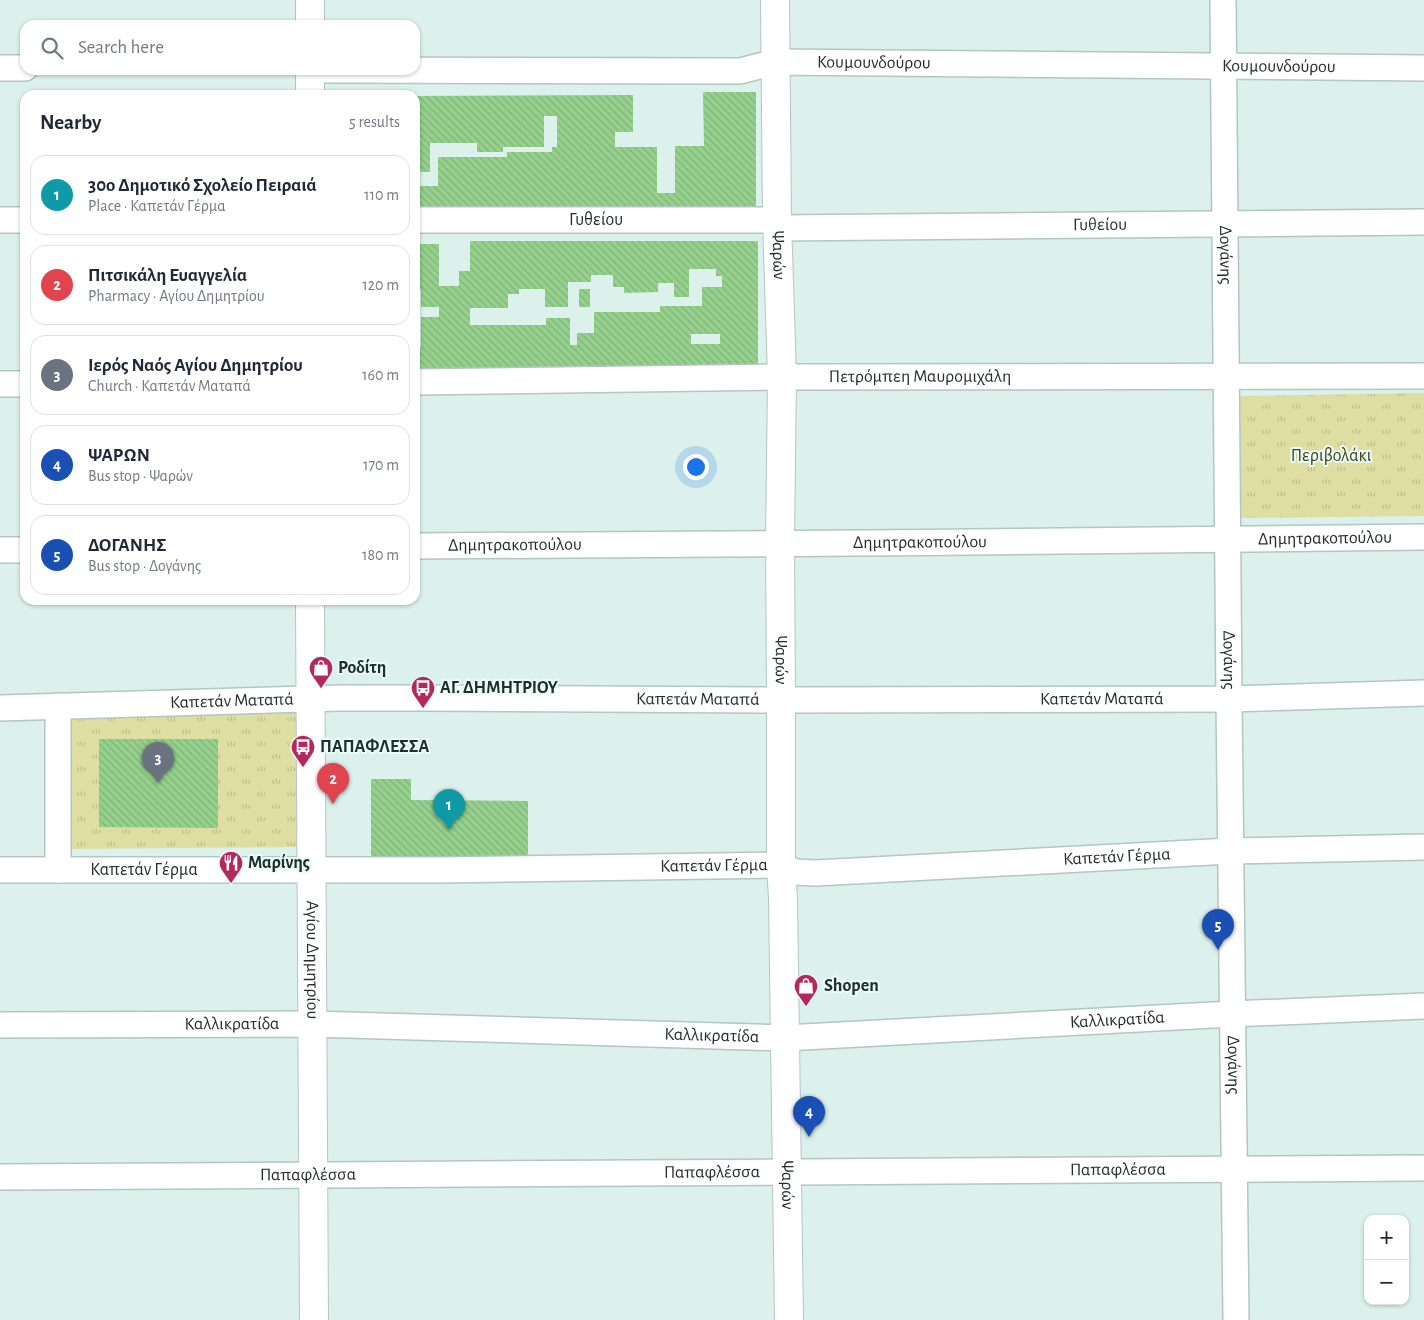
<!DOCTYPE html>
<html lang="en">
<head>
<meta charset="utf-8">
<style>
  :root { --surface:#fff; --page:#f2f2f3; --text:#1f2937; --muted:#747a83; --line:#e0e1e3; --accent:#0b8043 }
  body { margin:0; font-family:"Alegreya Sans",sans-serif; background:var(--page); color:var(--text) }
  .controls { position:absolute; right:15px; bottom:15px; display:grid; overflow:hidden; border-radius:10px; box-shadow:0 1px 4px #0004 }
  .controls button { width:45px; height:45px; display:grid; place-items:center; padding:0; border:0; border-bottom:1px solid var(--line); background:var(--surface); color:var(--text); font:25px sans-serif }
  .you { position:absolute; left:695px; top:466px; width:18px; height:18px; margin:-12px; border:4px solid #fff; border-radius:50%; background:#1a73e8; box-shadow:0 0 0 8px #1a73e833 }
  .badge { display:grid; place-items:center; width:32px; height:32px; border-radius:50%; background:var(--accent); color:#fff; font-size:16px; font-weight:700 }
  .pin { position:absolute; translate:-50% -41px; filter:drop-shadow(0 1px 2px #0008) }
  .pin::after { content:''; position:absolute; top:26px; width:18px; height:15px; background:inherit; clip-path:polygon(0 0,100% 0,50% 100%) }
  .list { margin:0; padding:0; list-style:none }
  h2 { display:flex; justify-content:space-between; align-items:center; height:65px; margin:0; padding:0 20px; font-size:21px }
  h2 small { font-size:16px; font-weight:400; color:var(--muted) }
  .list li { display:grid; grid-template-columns:32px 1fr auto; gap:15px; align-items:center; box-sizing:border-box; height:80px; margin:0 10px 10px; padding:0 10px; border:1px solid var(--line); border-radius:15px }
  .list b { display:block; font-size:19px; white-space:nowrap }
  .list p { margin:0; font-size:16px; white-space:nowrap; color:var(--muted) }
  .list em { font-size:16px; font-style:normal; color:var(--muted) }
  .icon { flex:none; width:28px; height:28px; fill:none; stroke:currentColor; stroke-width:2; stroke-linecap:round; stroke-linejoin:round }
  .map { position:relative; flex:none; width:1424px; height:1320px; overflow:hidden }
  .search { position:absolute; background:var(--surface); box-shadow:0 1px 4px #0004; left:20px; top:20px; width:400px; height:55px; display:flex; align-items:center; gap:12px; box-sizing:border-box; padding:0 18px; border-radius:15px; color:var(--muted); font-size:19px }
  .panel { position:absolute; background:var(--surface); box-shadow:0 1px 4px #0004; left:20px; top:90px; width:400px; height:515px; border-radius:15px }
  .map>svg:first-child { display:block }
  .park { fill:url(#park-tufts) }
  .building { fill:url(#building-back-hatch); fill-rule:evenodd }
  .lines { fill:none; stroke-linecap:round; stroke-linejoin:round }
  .minor-casing { stroke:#b2c7c1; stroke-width:28 }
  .tertiary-casing { stroke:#b2c7c1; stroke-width:30 }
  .minor { stroke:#fff; stroke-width:25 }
  .tertiary { stroke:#fff; stroke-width:28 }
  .labels { text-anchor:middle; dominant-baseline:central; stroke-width:4; stroke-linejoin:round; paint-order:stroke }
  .street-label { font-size:18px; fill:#252d2b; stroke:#e9fef8 }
  .park-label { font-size:18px; fill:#42411b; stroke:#e9fef8 }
  .poi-label { font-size:18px; font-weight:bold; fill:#252d2b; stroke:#e9fef8; text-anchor:start }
</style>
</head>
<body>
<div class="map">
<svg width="1424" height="1320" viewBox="0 0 1424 1320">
  <defs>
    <pattern id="park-tufts" width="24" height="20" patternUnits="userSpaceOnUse" patternTransform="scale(1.25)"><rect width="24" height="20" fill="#dedea2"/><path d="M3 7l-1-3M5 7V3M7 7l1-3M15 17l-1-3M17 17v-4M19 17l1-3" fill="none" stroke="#bebf8c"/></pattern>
    <pattern id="building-back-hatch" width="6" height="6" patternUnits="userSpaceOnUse" patternTransform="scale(1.25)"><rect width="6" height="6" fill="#95d08d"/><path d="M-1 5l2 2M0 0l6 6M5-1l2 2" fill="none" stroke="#80b37a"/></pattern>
  </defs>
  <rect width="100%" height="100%" fill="#dcf1eb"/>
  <g class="park">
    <path d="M1424,393v123l-186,2 -2,-122z"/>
    <path d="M296,713l1,134 -229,2 -2,-134z"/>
  </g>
  <g class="building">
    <path d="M703,92h53v121l-341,1v-28h23v-29h69v-5h45v-5h5v-31h-13v31h-41v5h-26v-9h-47v29h-15v-76l218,-1v37h-18v15h42v46h18v-47h29z"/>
    <path d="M470,241h288v130l-343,1v-25h6v-30h18v-10h-18v-17h-6v-46h24v42h20v-15h11zM689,269h27v7h6v11h-20v19h-42v6h-66v21h-17v12h-7v-27h-24v7h-76v-17h38v-14h11v-5h26v18h23v-25h23v-7h22v12h11v6l34,-1v-9h16v14h15zM691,334h29v10h-29z"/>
    <rect x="579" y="289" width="11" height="18"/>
    <path d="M99,739h119v89l-119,-1z"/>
    <path d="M371,779h40v21l117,1v59l-157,-1z"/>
  </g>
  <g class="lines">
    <defs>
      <g id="minor">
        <path id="s1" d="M1223,0l6,699 7,621"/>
        <path d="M0,68h25"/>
        <path id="s2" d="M325,70l415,1 35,-9 649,6"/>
        <path d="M0,220h25"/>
        <path id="s3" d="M415,220h362"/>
        <path id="s4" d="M778,228l646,-6"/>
        <path id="s5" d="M415,382l367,-5 642,-1"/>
        <path d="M0,384h25"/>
        <path id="s6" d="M415,546c336,-3 673,-3 1009,-9"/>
        <path d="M0,550h25"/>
        <path d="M58,706v164"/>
        <path id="s7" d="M0,708l341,-10h83l357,2 448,-1 195,-6"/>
        <path id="s8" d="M0,870h439l342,-5 14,7 21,1 414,-22 194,-4"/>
        <path id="s9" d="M0,1025l312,-1 473,14 447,-24 192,-8"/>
        <path id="s10" d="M0,1177l1424,-9"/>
      </g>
      <g id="tertiary">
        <path d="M310,0v25"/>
        <path id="s11" d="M775,0l2,220 5,157 -2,165 1,158v165l2,33 6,422"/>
        <path d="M310,95v-25"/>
        <path id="s12" d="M310,600l4,720"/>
      </g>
    </defs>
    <use href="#minor" class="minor-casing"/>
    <use href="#tertiary" class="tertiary-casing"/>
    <use href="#minor" class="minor"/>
    <use href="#tertiary" class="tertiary"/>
  </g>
  <defs>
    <symbol id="shop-pin" viewBox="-11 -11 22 30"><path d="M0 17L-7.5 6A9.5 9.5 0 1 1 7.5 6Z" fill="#b6285b" stroke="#e9fef8"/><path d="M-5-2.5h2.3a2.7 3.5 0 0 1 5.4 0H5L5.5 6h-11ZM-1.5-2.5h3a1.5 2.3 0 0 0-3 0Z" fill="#fff"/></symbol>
    <symbol id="bus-pin" viewBox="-11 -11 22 30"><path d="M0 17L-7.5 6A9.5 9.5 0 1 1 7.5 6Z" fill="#b6285b" stroke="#e9fef8"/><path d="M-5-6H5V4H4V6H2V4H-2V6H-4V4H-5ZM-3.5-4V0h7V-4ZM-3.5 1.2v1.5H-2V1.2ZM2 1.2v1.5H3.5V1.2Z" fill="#fff"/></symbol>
    <symbol id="restaurant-pin" viewBox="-11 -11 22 30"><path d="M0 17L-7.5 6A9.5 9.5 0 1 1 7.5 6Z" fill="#b6285b" stroke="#e9fef8"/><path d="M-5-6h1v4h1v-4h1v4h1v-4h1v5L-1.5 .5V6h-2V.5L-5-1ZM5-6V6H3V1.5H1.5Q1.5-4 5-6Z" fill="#fff"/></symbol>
  </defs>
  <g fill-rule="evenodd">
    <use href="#shop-pin" x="307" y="654" width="28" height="38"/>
    <use href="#bus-pin" x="409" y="674" width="28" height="38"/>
    <use href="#bus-pin" x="289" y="733" width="28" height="38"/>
    <use href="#restaurant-pin" x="217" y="849" width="28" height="38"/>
    <use href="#shop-pin" x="792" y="972" width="28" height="38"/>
  </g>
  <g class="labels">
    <g class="street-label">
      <text stroke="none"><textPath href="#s2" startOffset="550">Κουμουνδούρου</textPath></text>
      <text stroke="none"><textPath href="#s2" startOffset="955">Κουμουνδούρου</textPath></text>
      <text stroke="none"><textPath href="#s3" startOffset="181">Γυθείου</textPath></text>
      <text stroke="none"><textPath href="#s4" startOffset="322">Γυθείου</textPath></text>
      <text stroke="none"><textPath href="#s11" startOffset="255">Ψαρών</textPath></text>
      <text stroke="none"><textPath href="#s1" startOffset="255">Δογάνης</textPath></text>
      <text stroke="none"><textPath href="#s5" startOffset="505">Πετρόμπεη Μαυρομιχάλη</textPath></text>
      <text stroke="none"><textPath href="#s6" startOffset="910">Δημητρακοπούλου</textPath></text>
      <text stroke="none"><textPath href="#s6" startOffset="505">Δημητρακοπούλου</textPath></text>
      <text stroke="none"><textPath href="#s6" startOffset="100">Δημητρακοπούλου</textPath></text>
      <text stroke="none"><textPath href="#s11" startOffset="660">Ψαρών</textPath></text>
      <text stroke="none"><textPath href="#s1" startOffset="660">Δογάνης</textPath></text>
      <text stroke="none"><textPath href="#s7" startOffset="698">Καπετάν Ματαπά</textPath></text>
      <text stroke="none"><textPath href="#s7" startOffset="1102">Καπετάν Ματαπά</textPath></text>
      <text stroke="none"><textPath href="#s7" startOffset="232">Καπετάν Ματαπά</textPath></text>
      <text stroke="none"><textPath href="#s8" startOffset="1119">Καπετάν Γέρμα</textPath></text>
      <text stroke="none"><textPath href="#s8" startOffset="714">Καπετάν Γέρμα</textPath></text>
      <text stroke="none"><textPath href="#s8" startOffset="144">Καπετάν Γέρμα</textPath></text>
      <text stroke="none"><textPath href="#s12" startOffset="360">Αγίου Δημητρίου</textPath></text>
      <text stroke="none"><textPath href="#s9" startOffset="1118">Καλλικρατίδα</textPath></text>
      <text stroke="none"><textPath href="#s9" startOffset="232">Καλλικρατίδα</textPath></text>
      <text stroke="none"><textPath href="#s9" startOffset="712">Καλλικρατίδα</textPath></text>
      <text stroke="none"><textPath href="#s1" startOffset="1065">Δογάνης</textPath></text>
      <text stroke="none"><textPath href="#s10" startOffset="1118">Παπαφλέσσα</textPath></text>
      <text stroke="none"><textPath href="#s10" startOffset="712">Παπαφλέσσα</textPath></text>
      <text stroke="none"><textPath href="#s10" startOffset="308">Παπαφλέσσα</textPath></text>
      <text stroke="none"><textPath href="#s11" startOffset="1185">Ψαρών</textPath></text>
    </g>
    <g class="park-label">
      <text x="1331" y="456">Περιβολάκι</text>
    </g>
    <g class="poi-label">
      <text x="338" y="668">Ροδίτη</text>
      <text x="440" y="688">ΑΓ. ΔΗΜΗΤΡΙΟΥ</text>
      <text x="320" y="747">ΠΑΠΑΦΛΕΣΣΑ</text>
      <text x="248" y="863">Μαρίνης</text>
      <text x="824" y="986">Shopen</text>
    </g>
  </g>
</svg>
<div class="controls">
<button>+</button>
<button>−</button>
</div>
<div class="you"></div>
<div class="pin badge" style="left:449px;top:830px;background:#0f9aa8">1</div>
<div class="pin badge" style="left:333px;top:804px;background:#e0444e">2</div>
<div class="pin badge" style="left:158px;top:783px;background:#6b7280">3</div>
<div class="pin badge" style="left:809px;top:1137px;background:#1a4fb4">4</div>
<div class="pin badge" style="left:1218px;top:950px;background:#1a4fb4">5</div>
<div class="search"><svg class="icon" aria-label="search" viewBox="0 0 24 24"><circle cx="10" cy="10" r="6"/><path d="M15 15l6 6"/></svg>Search here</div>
<section class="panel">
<h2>Nearby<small>5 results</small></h2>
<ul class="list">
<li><span class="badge" style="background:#0f9aa8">1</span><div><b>30ο Δημοτικό Σχολείο Πειραιά</b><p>Place · Καπετάν Γέρμα</p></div><em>110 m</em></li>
<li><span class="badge" style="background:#e0444e">2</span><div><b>Πιτσικάλη Ευαγγελία</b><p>Pharmacy · Αγίου Δημητρίου</p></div><em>120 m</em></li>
<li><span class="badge" style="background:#6b7280">3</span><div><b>Ιερός Ναός Αγίου Δημητρίου</b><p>Church · Καπετάν Ματαπά</p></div><em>160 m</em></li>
<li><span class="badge" style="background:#1a4fb4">4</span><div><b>ΨΑΡΩΝ</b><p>Bus stop · Ψαρών</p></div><em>170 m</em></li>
<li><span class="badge" style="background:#1a4fb4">5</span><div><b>ΔΟΓΑΝΗΣ</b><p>Bus stop · Δογάνης</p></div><em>180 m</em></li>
</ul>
</section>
</div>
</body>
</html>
